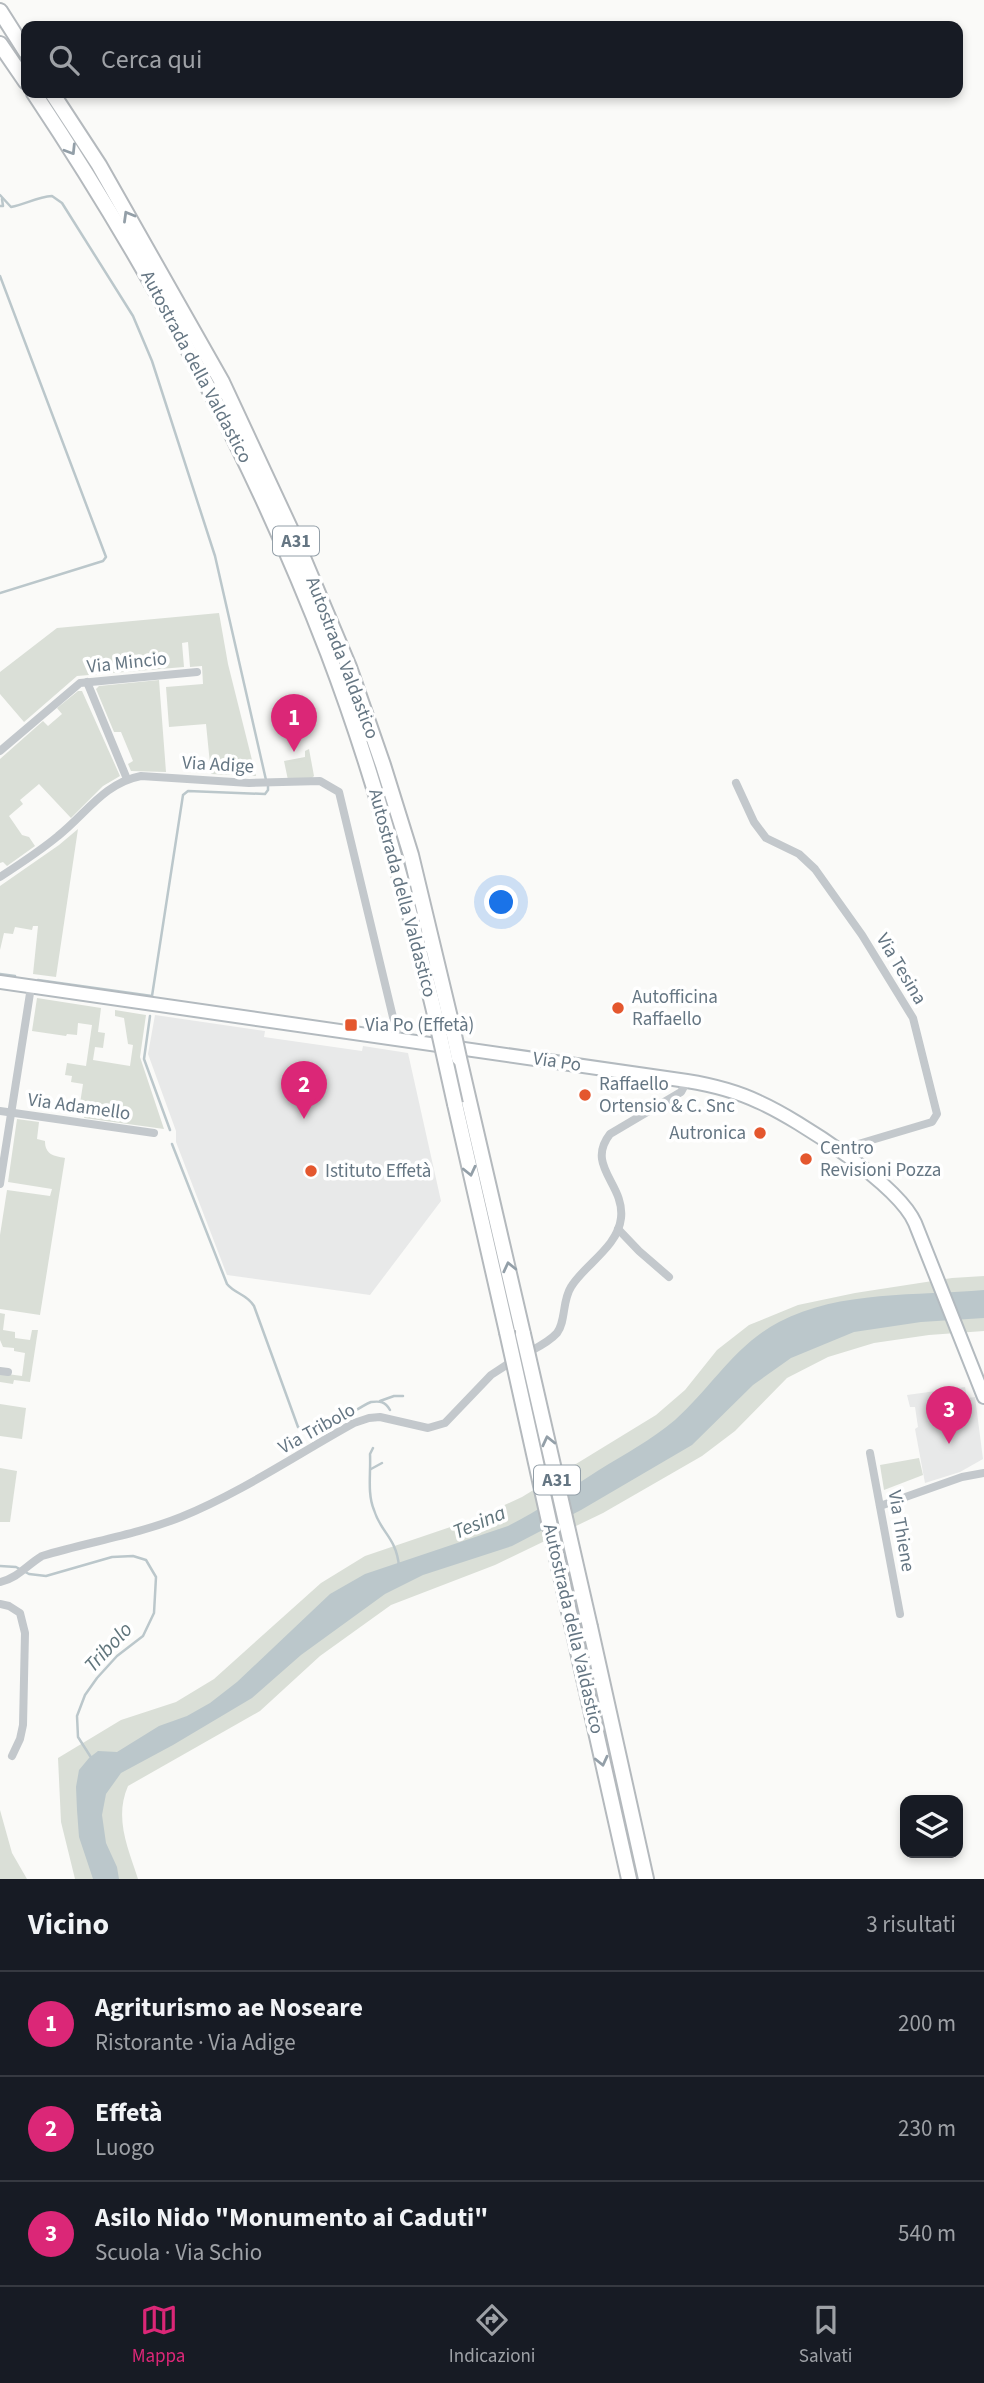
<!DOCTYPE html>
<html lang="it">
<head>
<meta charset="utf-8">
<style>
  :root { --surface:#171b24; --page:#20242c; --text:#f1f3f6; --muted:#9ea1a6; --line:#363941; --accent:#db2777 }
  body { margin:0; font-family:"Source Sans 3",sans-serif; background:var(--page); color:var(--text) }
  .controls { position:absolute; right:21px; bottom:21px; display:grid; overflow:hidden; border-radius:14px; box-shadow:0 4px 10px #0003 }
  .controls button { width:63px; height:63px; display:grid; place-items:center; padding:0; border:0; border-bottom:2px solid var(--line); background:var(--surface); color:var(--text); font:35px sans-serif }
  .you { position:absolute; left:502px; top:903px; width:24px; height:24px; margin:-18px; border:5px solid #fff; border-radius:50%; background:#1a73e8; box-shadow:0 0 0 10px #1a73e833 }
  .badge { display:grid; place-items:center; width:46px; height:46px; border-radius:50%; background:var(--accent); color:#fff; font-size:23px; font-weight:700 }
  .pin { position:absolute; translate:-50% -58px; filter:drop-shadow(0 2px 4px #0008) }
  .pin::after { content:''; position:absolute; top:37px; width:24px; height:21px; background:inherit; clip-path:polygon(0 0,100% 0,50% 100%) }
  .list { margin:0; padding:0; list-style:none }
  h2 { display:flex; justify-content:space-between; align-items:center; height:91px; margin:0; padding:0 28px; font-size:30px }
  h2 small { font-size:23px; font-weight:400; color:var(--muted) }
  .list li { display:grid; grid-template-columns:46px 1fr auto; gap:21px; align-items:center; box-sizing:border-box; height:105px; padding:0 28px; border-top:2px solid var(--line) }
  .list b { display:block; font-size:26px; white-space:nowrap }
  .list p { margin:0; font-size:23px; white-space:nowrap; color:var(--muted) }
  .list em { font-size:23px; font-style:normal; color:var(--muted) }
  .icon { flex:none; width:38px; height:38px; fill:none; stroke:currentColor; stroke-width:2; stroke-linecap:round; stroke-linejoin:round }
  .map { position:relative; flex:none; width:984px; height:1879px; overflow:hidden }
  .search { position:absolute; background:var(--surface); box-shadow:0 4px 10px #0003; left:21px; right:21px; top:21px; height:77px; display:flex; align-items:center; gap:18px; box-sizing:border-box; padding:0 24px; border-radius:14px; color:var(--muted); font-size:26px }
  .sheet { height:406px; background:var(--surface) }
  nav { display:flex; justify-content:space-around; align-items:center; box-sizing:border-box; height:98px; border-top:2px solid var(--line); background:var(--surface); font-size:19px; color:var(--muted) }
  nav a { display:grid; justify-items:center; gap:4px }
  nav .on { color:var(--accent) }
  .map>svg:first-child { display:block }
  .built { fill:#e8e9e9 }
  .green { fill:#dadfd7 }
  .water { fill:#bbc7cb }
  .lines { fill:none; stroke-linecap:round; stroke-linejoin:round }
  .stream { stroke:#bbc7cb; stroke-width:2.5 }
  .secondary-casing { stroke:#b3babf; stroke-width:16 }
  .motorway-casing { stroke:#b4b9bd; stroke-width:18 }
  .minor { stroke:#c3c8cc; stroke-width:8 }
  .secondary { stroke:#fff; stroke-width:12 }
  .motorway { stroke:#fff; stroke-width:14 }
  .motorway-bridge-casing { stroke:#b4b9bd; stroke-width:18; stroke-linecap:butt }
  .motorway-bridge { stroke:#fff; stroke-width:14 }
  .oneway { stroke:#939fa8 }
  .poi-dot { fill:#e4572e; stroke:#fff; stroke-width:2.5 }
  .labels { text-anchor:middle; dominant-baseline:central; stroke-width:7; stroke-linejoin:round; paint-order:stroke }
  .shield { fill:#fff; stroke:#939fa8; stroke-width:2 }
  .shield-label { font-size:18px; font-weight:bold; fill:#657683 }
  .street-label { font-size:19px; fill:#657683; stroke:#fff }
  .poi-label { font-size:19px; fill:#657683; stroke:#fff; text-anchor:start }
  .water-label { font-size:21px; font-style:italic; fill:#60757c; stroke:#fff }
</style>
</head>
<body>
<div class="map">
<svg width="984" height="1879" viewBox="0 0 984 1879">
  <rect width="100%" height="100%" fill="#fafaf8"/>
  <g class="built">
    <path d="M155,1015l110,16 -1,6 98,14 1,-5 45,7 33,148 -71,94 -143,-20 -51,-133v-11l-28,-77z"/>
    <path d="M965,1387l2,11 8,-1 8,62 -23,13 -35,11 -10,-54 3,-2 -3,-20h-5l-3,-12z"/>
  </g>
  <g class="green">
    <path d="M219,613l9,51 28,112 -45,-2 -5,-50 -37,3 -3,-40 37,-3 -1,-18 -12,1 -2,-25 -6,1 2,24 -107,9 -53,46 -24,-28v-22l57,-44z"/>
    <path d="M159,680l7,92 -35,-1 -3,-7 5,-3 -12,-29h-7l-18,-43 3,-3z"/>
    <path d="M78,691h4l38,85 -17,10 -32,32 -32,-34 -19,16 3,4 -14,12 13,19 7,2 6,9 -28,20 -4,-4 -3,1v-104l43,-38 5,5 14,-12 -5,-6z"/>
    <path d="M309,749l5,27 -2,2 -24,2 -4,-19 21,-4v-6z"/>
    <path d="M78,829l-22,148 -23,-3 5,-48h-5l-1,4 -17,-3 -2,7 -9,-1 -4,17v-64l59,-41z"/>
    <path d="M37,998l64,10 -3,24 7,1 -2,15 -8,-1 -2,13 37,6 3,-21 -5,-1 -4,-26 -9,-2v-6l31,5 -6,42 24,72 -80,-11 1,-7 -6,-1 4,-26 -12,-2 1,-6 -7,-1 2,-12 19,3 6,-41 -14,-2 -1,12 -10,-1 -1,2 -34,-5z"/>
    <path d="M17,1119l22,3 -2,17 8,2c0,13 8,15 20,17l-25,157 -40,-6v-74l7,-45 43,6 2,-7 -44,-7z"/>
    <path d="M984,1276v55l-55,4 -55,8 -46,14 -41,21 -52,53 -33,25 -99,57 -108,52 -104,40 -71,51 -60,55 -132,75c-14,32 0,62 10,93h-63l-14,-57 -3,-64 63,-38 55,-18 38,-23 107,-96 44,-27 109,-37 48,-22 134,-82 29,-25 32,-40 32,-25 49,-20 57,-12 97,-15z"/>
    <path d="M0,1313l5,1 -2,16 12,2v6l15,2 2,-10h6l-8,52 -16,-2 -1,4 -13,-2v-9l22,3 3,-23 -11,-2v-3l-11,-1 -3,-7z"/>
    <path d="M0,1404l26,4 -4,31 -22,-3z"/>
    <path d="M919,1458l4,17 -39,15 -4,-25z"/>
    <path d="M0,1468l17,3 -7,51h-10z"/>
    <path d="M0,1810l12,43 15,26h-27z"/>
  </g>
  <path class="water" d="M984,1290v28l-63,4 -67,10 -63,26 -38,27 -61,60 -111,65 -69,36 -89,29 -38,19 -84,61 -49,43 -79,47 -52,28 -15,21 -4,21 4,28 11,24 2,12h-26l-14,-42 -2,-27 -1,-23 3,-17 10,-12 9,-7 19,1 42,-26 28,-10 23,-13 27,-21 93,-88 35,-20 143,-48c32,-16 61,-37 91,-56 26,-16 52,-30 76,-50 36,-32 60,-75 104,-98 61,-32 139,-26 205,-32z"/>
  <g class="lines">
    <g class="stream">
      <path d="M0,195l11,12c15,-3 26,-10 41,-11l10,7 71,113 19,45 63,195 51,224"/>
      <path d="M0,206h3l-1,-7"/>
      <path d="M0,276l106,281 -3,4 -103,32"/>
      <path d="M0,974l15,2"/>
      <path d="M38,980l114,16 31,-201 5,-4 77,3 3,-4v-4"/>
      <path d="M150,1016l-6,43 26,71"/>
      <path d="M172,1144l55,140c8,10 20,10 27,22l44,121c19,16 53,-17 73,-25 9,-1 14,-1 19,8"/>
      <path d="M380,1401l14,-5h9"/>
      <path d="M373,1448l-3,6c1,19 -3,39 4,56 7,23 22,27 25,56"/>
      <path d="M371,1469l11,-6"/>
      <path d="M0,1566l16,1 13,7 17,2 66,-19 21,-1 13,4 10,17 -2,36 -11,23 -26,20 -20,22 -12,17 -8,21 1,21 14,22"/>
    </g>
    <defs>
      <path id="secondary" d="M0,982l687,99c25,4 49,10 72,21 40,18 139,82 156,121l69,174"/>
      <g id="motorway">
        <path d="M0,11l26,41"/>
        <path d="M0,44l26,38"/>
        <path d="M34,93c117,176 218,362 294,560 46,121 79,245 109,370"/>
        <path d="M52,93l47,72 123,217 74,159 53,126 34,98 28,90 41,171"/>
        <path d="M459,1058l64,276"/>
        <path d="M455,1104l52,228"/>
        <path d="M566,1598l63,281"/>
        <path d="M590,1627l56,252"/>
      </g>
    </defs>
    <use href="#secondary" class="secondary-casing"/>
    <use href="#motorway" class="motorway-casing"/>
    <g class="minor">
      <path d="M87,682l40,97"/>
      <path d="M0,751l80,-68 117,-11"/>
      <path d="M736,783l18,39 12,16 33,16 16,15 47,66 51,83 24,96 -5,8 -77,23 -11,11"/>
      <path d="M0,877c20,-13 40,-26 58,-41 28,-22 46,-53 83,-60l108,7 71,-2 19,11 59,246"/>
      <path d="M0,1111l154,22"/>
      <path d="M0,1184l31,-197"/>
      <path d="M618,1229l21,22 30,26"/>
      <path d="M525,1354c11,-6 23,-11 32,-21 9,-12 5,-32 14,-46 13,-22 47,-40 50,-69 4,-34 -36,-52 -11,-84l71,-42 6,-11"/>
      <path d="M0,1371l8,1"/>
      <path d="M870,1453l30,161"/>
      <path d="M880,1506l82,-29 22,-4"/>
      <path d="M0,1582c18,-4 27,-17 42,-26 46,-14 94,-21 139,-39 61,-25 115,-62 173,-94l15,-5 11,-1 48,11 17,-5 46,-48 23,-15"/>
      <path d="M0,1604l9,2 11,7 5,20 -2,92 -3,14 -8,17"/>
    </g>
    <use href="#secondary" class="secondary"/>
    <use href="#motorway" class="motorway"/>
    <defs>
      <g id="motorway-bridge">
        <path d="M437,1023l18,81"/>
        <path d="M452,1026l7,32"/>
        <path d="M507,1332l59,266"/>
        <path d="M523,1334l67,293"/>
      </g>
    </defs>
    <use href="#motorway-bridge" class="motorway-bridge-casing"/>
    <use href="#motorway-bridge" class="motorway-bridge"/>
  </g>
  <defs><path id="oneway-chevron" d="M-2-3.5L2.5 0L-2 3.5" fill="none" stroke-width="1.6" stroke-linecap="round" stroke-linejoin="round" transform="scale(1.75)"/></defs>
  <g class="oneway">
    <use href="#oneway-chevron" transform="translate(71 150) rotate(58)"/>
    <use href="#oneway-chevron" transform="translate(128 216) rotate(-120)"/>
    <use href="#oneway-chevron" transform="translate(470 1171) rotate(77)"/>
    <use href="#oneway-chevron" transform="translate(509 1267) rotate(-103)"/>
    <use href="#oneway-chevron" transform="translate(548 1441) rotate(-103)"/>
    <use href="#oneway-chevron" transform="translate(602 1761) rotate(77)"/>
  </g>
  <g class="poi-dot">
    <circle cx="618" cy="1008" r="7"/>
    <rect x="344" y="1018" width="14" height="14" rx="3.5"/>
    <circle cx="585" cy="1095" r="7"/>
    <circle cx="760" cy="1133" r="7"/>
    <circle cx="806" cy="1159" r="7"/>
    <circle cx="311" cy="1171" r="7"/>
  </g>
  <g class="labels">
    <g class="shield">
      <rect x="273" y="526.5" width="46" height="29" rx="5"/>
      <rect x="534" y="1465.5" width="46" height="29" rx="5"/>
    </g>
    <g class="shield-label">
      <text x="296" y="541">A31</text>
      <text x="557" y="1480">A31</text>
    </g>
    <g class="street-label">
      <text transform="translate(196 367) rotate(62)">Autostrada della Valdastico</text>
      <text transform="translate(342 658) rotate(69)">Autostrada Valdastico</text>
      <text transform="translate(127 663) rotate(-6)">Via Mincio</text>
      <text transform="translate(218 765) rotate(3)">Via Adige</text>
      <text transform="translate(402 893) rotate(75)">Autostrada della Valdastico</text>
      <text transform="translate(901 969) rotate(59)">Via Tesina</text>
      <text transform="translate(557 1062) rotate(8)">Via Po</text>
      <text transform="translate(79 1107) rotate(8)">Via Adamello</text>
      <text transform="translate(317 1429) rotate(-29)">Via Tribolo</text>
      <text transform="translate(901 1531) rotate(80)">Via Thiene</text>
      <text transform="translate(573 1629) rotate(77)">Autostrada della Valdastico</text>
    </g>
    <g class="poi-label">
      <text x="632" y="997">Autofficina<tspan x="632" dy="22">Raffaello</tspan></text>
      <text x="365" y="1025">Via Po (Effetà)</text>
      <text x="599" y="1084">Raffaello<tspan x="599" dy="22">Ortensio &amp; C. Snc</tspan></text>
      <text x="746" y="1133" text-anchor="end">Autronica</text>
      <text x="820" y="1148">Centro<tspan x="820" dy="22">Revisioni Pozza</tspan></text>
      <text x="325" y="1171">Istituto Effetà</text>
    </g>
    <g class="water-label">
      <text transform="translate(479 1522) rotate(-23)">Tesina</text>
      <text transform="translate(108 1647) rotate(-47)">Tribolo</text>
    </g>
  </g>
</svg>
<div class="controls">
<button><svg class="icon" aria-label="layers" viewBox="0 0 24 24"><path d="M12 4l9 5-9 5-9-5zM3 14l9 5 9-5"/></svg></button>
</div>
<div class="you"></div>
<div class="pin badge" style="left:294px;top:752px">1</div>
<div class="pin badge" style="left:304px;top:1119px">2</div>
<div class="pin badge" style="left:949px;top:1444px">3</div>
<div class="search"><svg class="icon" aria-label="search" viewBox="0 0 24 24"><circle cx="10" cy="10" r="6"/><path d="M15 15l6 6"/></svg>Cerca qui</div>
</div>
<section class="sheet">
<h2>Vicino<small>3 risultati</small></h2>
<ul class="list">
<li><span class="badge">1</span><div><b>Agriturismo ae Noseare</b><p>Ristorante · Via Adige</p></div><em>200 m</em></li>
<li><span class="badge">2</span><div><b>Effetà</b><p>Luogo</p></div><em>230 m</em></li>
<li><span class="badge">3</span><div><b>Asilo Nido &quot;Monumento ai Caduti&quot;</b><p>Scuola · Via Schio</p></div><em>540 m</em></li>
</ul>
</section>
<nav>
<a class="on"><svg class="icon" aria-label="map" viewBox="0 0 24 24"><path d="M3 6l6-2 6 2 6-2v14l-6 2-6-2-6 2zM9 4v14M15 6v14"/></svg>Mappa</a>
<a><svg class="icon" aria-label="directions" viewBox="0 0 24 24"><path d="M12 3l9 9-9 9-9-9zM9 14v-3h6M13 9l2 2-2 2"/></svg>Indicazioni</a>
<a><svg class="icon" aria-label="saved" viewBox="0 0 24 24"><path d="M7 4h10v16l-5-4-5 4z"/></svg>Salvati</a>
</nav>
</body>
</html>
